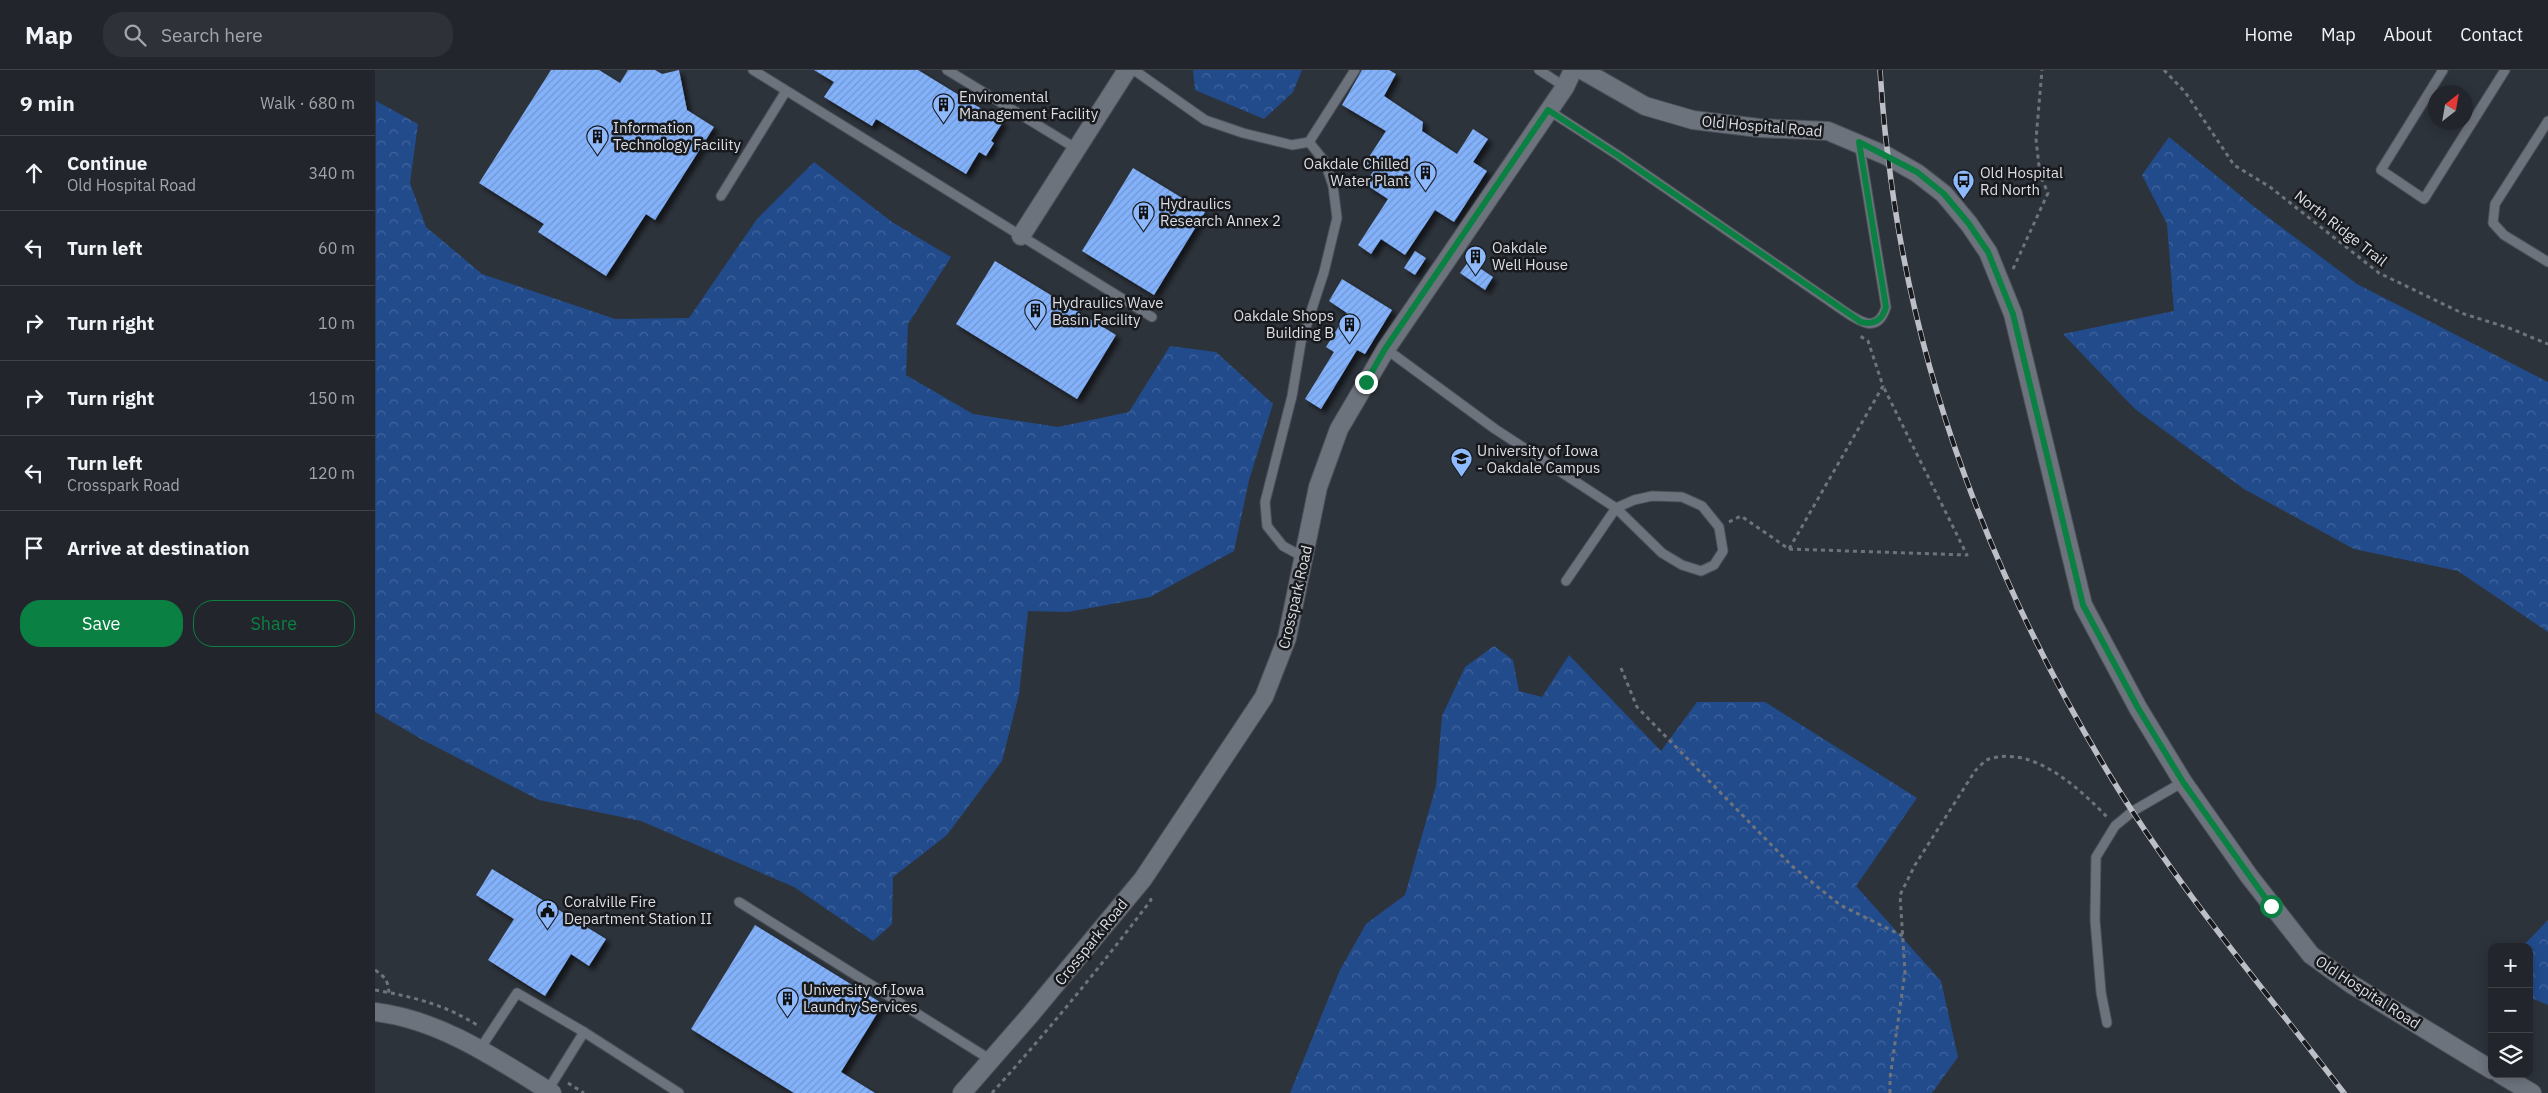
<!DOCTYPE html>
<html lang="en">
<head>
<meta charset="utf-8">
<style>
  :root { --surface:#22262c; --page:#2e3238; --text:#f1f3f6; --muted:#a2a5a9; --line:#3f4348; --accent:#0b8043 }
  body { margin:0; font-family:"IBM Plex Sans",sans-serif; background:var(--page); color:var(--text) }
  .controls { position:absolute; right:15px; bottom:15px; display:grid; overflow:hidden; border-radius:10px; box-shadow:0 2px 12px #0003 }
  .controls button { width:45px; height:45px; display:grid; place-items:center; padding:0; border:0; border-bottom:1px solid var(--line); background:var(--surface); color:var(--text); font:25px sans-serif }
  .compass { position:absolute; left:2053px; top:15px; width:45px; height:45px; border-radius:50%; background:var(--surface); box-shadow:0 2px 12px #0003; rotate:31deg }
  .stop { position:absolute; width:15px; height:15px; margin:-11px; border:4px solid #0b8043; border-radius:50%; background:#fff }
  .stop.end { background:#0b8043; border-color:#fff; box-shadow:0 1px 5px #0008 }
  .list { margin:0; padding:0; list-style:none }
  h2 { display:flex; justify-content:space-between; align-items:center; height:65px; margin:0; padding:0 20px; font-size:21px }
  h2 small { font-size:16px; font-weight:400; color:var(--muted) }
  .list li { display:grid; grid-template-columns:32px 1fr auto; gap:15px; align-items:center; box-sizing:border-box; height:75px; padding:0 20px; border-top:1px solid var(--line) }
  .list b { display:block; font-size:19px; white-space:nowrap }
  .list p { margin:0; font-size:16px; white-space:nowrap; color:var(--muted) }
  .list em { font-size:16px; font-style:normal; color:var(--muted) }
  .actions { display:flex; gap:10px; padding:15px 20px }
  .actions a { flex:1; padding:11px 0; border:1px solid var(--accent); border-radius:20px; text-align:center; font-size:18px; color:var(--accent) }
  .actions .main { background:var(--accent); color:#fff }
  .icon { flex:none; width:28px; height:28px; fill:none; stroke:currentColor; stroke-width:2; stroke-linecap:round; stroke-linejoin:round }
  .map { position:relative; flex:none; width:2173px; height:1023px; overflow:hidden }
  header { display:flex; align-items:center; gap:30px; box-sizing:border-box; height:70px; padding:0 25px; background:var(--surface); border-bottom:1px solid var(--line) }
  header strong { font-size:24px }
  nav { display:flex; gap:28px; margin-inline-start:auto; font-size:18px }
  .search { width:350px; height:45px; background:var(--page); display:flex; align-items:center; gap:12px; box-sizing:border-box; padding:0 18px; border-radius:20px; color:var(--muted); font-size:19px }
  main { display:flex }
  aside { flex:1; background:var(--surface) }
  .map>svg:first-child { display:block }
  .forest { fill:url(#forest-crowns) }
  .building { fill:url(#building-hatch); filter:url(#shadow) }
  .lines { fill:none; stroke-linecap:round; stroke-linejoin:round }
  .service-casing { stroke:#4d5158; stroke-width:11 }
  .minor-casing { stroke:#4d5158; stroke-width:20 }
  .path { stroke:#6f747b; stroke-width:3; stroke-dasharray:4 4; stroke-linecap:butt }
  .service { stroke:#6d737d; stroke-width:9 }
  .minor { stroke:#6d737d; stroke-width:18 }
  .rail-casing { stroke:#bcbfc6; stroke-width:5.5 }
  .rail { stroke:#181a1e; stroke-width:4; stroke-dasharray:11; stroke-linecap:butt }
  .route { stroke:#0b8043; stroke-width:6 }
  .labels { text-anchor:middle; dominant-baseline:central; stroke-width:5; stroke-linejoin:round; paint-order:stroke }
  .poi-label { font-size:15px; fill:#dbdee4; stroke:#181a1e; text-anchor:start }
  .street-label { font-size:15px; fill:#dbdee4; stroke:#181a1e }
</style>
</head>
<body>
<header>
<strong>Map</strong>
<div class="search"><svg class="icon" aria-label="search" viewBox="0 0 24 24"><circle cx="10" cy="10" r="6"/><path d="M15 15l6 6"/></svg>Search here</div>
<nav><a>Home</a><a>Map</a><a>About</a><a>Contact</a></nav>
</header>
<main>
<aside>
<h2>9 min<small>Walk · 680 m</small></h2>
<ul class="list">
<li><svg class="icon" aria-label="ahead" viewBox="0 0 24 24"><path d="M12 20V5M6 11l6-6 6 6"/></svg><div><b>Continue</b><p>Old Hospital Road</p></div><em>340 m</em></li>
<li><svg class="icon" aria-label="left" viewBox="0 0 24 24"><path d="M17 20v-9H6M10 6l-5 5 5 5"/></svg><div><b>Turn left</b></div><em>60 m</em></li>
<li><svg class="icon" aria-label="right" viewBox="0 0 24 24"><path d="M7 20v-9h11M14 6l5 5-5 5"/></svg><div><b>Turn right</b></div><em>10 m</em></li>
<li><svg class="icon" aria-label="right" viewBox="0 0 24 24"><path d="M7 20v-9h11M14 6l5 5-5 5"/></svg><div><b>Turn right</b></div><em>150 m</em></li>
<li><svg class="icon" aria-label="left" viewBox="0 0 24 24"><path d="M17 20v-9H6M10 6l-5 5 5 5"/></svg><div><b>Turn left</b><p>Crosspark Road</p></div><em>120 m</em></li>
<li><svg class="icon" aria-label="arrive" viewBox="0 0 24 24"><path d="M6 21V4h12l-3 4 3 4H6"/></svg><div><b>Arrive at destination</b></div></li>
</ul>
<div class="actions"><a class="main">Save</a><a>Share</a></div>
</aside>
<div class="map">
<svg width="2173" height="1023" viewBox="0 0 2173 1023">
  <defs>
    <pattern id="forest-crowns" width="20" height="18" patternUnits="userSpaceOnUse" patternTransform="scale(1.25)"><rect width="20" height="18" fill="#224b8c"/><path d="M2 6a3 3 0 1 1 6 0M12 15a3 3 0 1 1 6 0" fill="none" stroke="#42649c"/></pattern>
    <pattern id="building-hatch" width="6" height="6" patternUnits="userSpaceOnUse" patternTransform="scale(1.25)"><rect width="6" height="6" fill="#83b2fc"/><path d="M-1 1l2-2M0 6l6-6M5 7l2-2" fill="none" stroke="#7396ce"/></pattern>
    <filter id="shadow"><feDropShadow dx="4.5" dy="4.5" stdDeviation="2.5" flood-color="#0009"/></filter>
  </defs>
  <rect width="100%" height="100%" fill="#2d333b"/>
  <g class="forest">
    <path d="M818,0h109l-9,22 -29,27 -69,-29z"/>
    <path d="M1,31l42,23 -8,59 16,44 56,47 133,45 74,-1 68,-99 57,-57 78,60 59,35 -43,67 -2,51 67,39 85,13 71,-15 41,-66 46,6 57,52 -24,76 -15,71 -84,46 -82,15 -40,-1 -9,83 -17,67 -55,74 -54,42 -1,47 -19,17 -79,-54 -153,-66 -102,-21 -116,-60 -48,-28z"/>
    <path d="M1794,67l88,72 100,75 191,98v250l-90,-61 -104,-22 -110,-60 -109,-80 -72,-75 111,-23 -7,-87 -25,-49z"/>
    <path d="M1119,576l19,14 6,31 23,6 27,-42 92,96 36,-49h68l152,96 -61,88 85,95 17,76 -26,36h-642l50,-123 26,-46 39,-29 31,-109 6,-70 23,-49z"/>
    <path d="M2173,850v85l-19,-8v-50h-7z"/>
  </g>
  <g class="building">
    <path d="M176,0h48l21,13 8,-13h27l7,4 17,-4 8,40 27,17 -59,93 -9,-6 -40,62 -68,-44 6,-8 -65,-41z"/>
    <path d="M439,0h104l85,52 -12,19 3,2 -8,13 -7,-4 -13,22 -90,-55 -4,7 -48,-29 10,-15z"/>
    <path d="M987,0h27l7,4 -12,22 39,26 -1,9 35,23 16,-25 15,10 -15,23 14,9 -33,51 -19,-12 -30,45 -24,-16 -10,15 -13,-9 30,-46 -23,-15 9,-14 -9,-7 21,-32 -44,-26z"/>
    <path d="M758,98l72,44 -51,83 -72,-44z"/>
    <path d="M1040,181l11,7 -11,17 -11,-7z"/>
    <path d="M620,191l121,74 -39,64 -121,-75z"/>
    <path d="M1094,191l24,16 -8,13 -25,-17z"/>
    <path d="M967,209l50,31 -27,44 -8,-4 -36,59 -16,-10 29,-47 -8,-5 21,-34 -18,-12z"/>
    <path d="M117,799l114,70 -17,27 -18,-12 -26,42 -57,-36 26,-41 -38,-24z"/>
    <path d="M380,855l128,79 -42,68 34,21h-81l-103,-64z"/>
  </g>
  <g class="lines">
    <defs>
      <g id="service">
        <path d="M378,0l399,247"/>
        <path d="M572,0l130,79"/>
        <path d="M759,0l71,50 38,13 49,12 17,-3 46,-72"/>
        <path d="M1164,0l26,17"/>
        <path d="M2068,0l-62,100 43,29 81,-129"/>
        <path d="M1173,40l71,46 225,155c16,11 34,23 42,-4l-27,-165"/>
        <path d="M2173,51l-53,83 -2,19 11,12 44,27"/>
        <path d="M346,126l65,-105"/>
        <path d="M1011,279l109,80 121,79 46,45 20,12 19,6 13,-6 9,-14 -4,-24 -17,-21 -20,-9 -30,-1 -18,4 -18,8 -50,73"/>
        <path d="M930,488l-22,-12 -16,-20 -2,-24 27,-106 9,-54 23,-70 13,-54 -4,-32 -8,-24 -16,-20"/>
        <path d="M364,832l252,158"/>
        <path d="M1732,953l-6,-31 -6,-72 1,-63 19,-31 18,-15 50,-29"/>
        <path d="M105,979l37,-56 67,39 95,61"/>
        <path d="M173,1020l36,-58"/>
      </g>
      <g id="minor">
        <path d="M1207,0l63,36 48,14 66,8 69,3 59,25 30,17 27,21 25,30 19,28 25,62 70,291 55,103 45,74 66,94 62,79 40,29 141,86"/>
        <path d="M646,166l106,-166"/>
        <path d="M0,942c66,8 122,47 177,81"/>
        <path d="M2125,1004l32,19"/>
        <path d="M587,1023l69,-79 112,-135 121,-182 23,-59 31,-151 21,-58 47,-80 179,-262 8,-17"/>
      </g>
    </defs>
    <use href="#service" class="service-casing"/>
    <use href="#minor" class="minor-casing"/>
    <g class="path">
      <path d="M1789,0l21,22 49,73 36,22 109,86 85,41 45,14 39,16"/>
      <path d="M1638,199l35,-76 -8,-18 -4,-36 6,-69"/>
      <path d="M1354,452l12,-6 48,33 94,-163 -15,-45 -8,-5"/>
      <path d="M1414,479l178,6 -84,-169"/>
      <path d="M1246,598l16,39 155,159 48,39 63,31"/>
      <path d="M0,900c10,7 13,10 14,23"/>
      <path d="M0,920c39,7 72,15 105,37"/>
      <path d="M193,1013l16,10"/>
      <path d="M617,1023c56,-62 109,-127 159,-193l-1,-4"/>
      <path d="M1515,1023v-15l15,-106 -5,-77 15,-30 60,-94c4,-4 9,-10 14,-12 45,-14 91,30 119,59"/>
    </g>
    <use href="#service" class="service"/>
    <use href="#minor" class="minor"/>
    <defs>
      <path id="rail" d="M1505,0c2,29 4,57 8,86 25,219 107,430 221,618 68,113 155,215 235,319"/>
    </defs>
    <use href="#rail" class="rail-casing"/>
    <use href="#rail" class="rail"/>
  </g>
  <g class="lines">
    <path class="route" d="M991,312l19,-33 163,-239 71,46 242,166c13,3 21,-1 25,-15l-27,-165 58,30 27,22 25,30 19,28 25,62 70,291 55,103 45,74 88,124"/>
  </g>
  <defs>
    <symbol id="building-pin" viewBox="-11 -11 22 30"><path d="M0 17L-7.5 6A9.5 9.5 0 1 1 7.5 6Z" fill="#8eb9fc" stroke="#181a1e"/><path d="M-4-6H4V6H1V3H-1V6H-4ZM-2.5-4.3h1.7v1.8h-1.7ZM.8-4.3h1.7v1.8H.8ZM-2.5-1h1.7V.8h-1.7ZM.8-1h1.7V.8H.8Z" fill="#111"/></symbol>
    <symbol id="bus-pin" viewBox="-11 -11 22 30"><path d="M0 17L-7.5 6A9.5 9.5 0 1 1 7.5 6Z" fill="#8eb9fc" stroke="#181a1e"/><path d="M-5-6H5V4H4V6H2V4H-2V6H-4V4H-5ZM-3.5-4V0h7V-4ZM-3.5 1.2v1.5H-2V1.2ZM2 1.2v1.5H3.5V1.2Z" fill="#111"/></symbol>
    <symbol id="university-pin" viewBox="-11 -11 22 30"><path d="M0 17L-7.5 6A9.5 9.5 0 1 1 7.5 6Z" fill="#8eb9fc" stroke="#181a1e"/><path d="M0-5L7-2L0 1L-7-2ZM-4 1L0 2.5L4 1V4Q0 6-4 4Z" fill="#111"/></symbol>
    <symbol id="civic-pin" viewBox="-11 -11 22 30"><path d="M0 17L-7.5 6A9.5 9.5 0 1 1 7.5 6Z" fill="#8eb9fc" stroke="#181a1e"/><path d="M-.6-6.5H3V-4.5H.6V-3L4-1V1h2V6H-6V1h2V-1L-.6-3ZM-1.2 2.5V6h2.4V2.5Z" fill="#111"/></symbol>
  </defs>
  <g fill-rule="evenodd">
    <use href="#building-pin" x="556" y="22" width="25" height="34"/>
    <use href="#building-pin" x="210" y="54" width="25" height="34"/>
    <use href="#building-pin" x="1038" y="90" width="25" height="34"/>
    <use href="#bus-pin" x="1576" y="98" width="25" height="34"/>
    <use href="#building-pin" x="756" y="130" width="25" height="34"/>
    <use href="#building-pin" x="1088" y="174" width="25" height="34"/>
    <use href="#building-pin" x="648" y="228" width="25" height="34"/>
    <use href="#building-pin" x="962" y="242" width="25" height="34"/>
    <use href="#university-pin" x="1074" y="376" width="25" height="34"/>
    <use href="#civic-pin" x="160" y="828" width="25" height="34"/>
    <use href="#building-pin" x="400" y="916" width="25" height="34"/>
  </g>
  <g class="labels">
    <g class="poi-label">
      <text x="584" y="26">Enviromental<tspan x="584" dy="17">Management Facility</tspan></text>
      <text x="238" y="57">Information<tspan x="238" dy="17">Technology Facility</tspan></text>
      <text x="1034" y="93" text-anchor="end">Oakdale Chilled<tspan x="1034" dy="17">Water Plant</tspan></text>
      <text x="1605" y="102">Old Hospital<tspan x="1605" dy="17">Rd North</tspan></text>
      <text x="785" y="133">Hydraulics<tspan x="785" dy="17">Research Annex 2</tspan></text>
      <text x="1117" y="177">Oakdale<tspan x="1117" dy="17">Well House</tspan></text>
      <text x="677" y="232">Hydraulics Wave<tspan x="677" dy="17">Basin Facility</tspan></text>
      <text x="959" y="245" text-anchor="end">Oakdale Shops<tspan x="959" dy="17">Building B</tspan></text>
      <text x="1102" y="380">University of Iowa<tspan x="1102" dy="17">- Oakdale Campus</tspan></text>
      <text x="189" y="831">Coralville Fire<tspan x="189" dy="17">Department Station II</tspan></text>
      <text x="428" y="919">University of Iowa<tspan x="428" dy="17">Laundry Services</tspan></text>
    </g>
    <g class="street-label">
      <text transform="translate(1387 56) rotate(5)">Old Hospital Road</text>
      <text transform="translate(1966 158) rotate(38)">North Ridge Trail</text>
      <text transform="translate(920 527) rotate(-77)">Crosspark Road</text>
      <text transform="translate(716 872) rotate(-51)">Crosspark Road</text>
      <text transform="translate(1993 922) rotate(33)">Old Hospital Road</text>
    </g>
  </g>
</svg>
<div class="controls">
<button>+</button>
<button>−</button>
<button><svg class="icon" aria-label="layers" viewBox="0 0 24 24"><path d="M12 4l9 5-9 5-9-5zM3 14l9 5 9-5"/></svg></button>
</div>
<svg class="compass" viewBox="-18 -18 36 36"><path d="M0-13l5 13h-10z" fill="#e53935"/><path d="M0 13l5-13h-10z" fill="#a2a5a9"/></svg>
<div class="stop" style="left:1896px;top:836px"></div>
<div class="stop end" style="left:991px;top:312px"></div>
</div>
</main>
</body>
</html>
